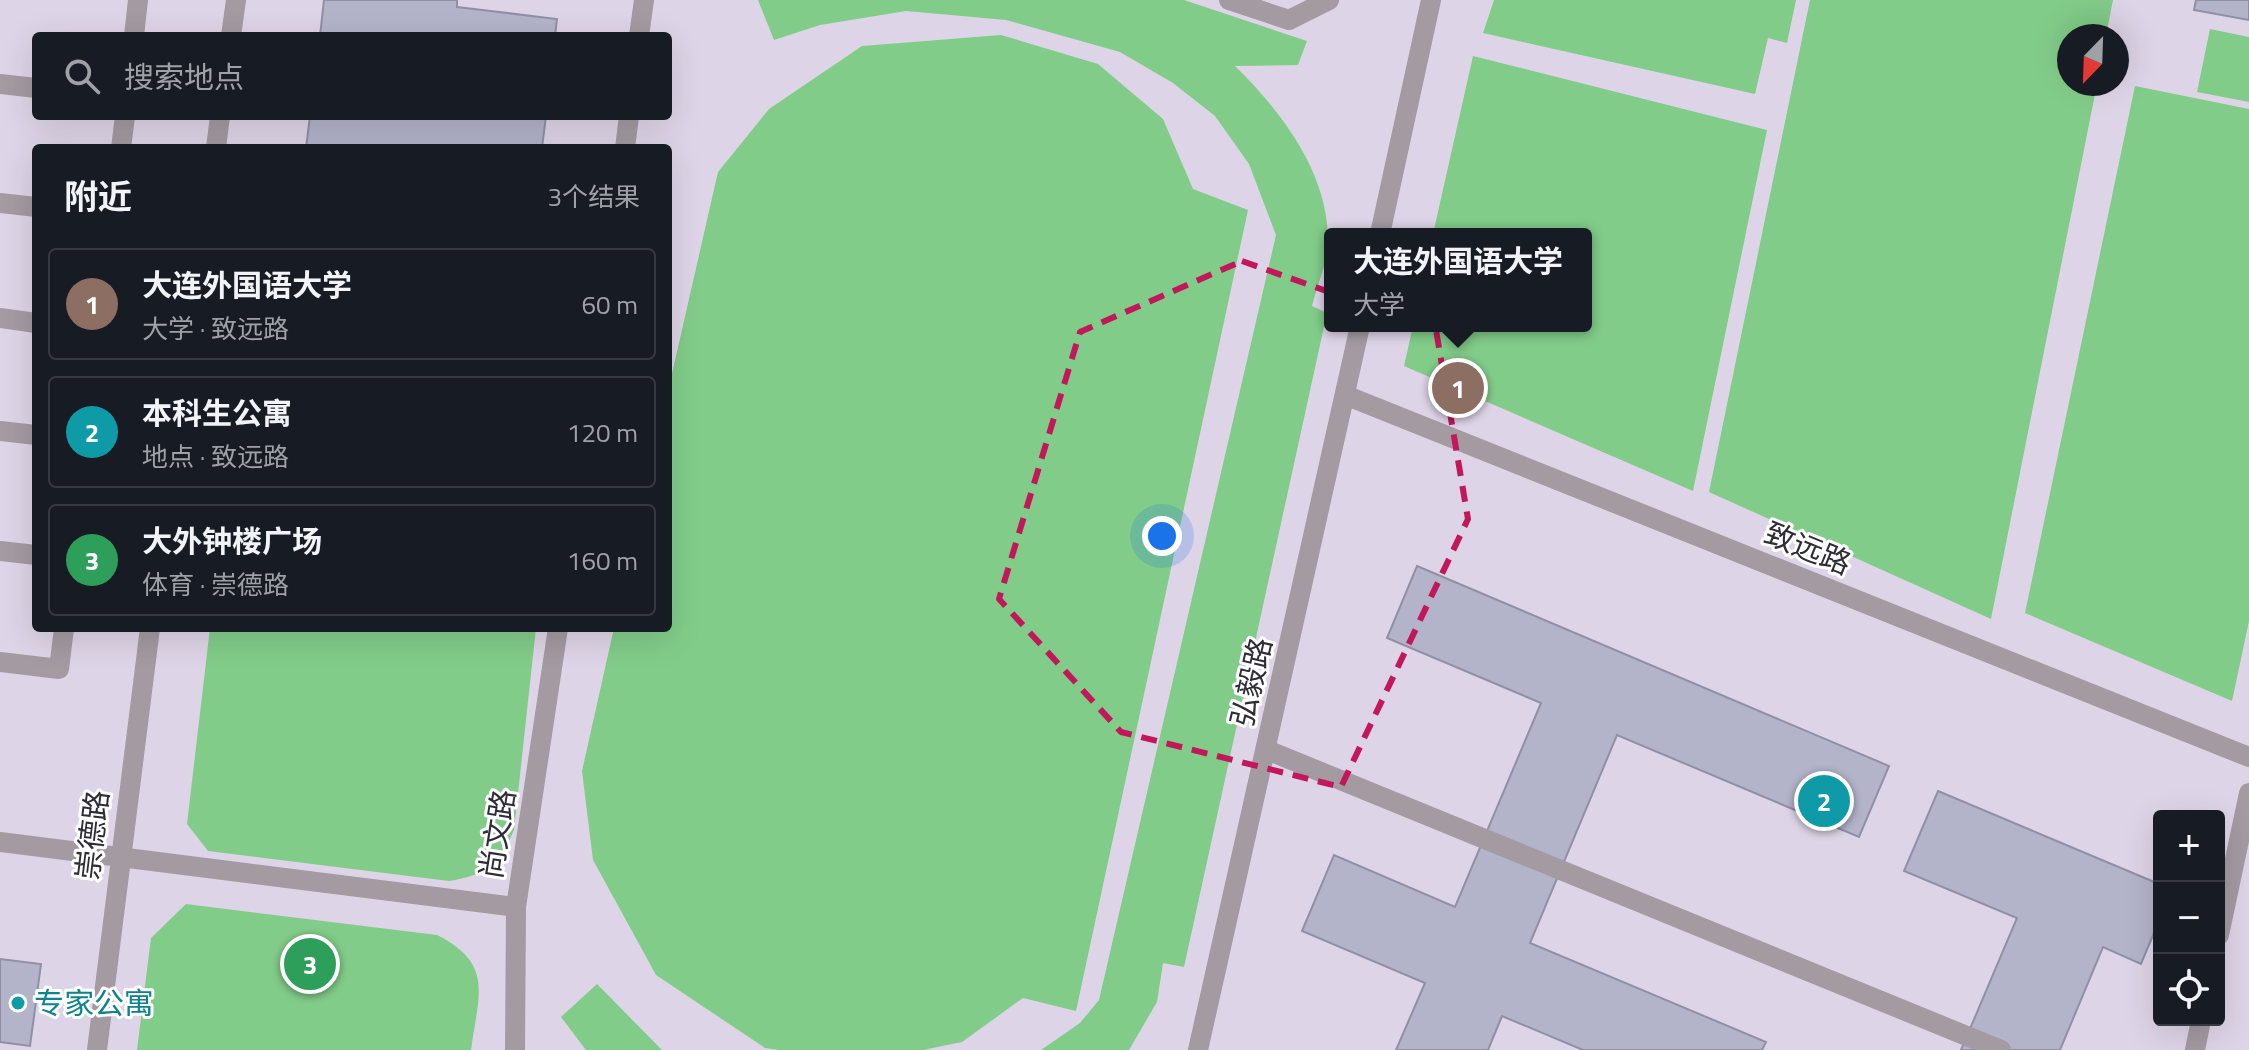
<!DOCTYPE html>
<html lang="zh">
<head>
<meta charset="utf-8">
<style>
  :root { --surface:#171b24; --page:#242831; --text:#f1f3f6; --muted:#9ea1a6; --line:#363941; --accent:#b9b19d }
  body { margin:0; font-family:"Titillium Web","Noto Sans SC",sans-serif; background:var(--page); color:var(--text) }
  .controls { position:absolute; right:24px; bottom:24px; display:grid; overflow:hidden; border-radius:8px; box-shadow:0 8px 32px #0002 }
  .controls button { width:72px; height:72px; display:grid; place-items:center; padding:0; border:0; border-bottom:2px solid var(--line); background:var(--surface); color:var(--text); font:40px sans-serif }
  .compass { position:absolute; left:2057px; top:24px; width:72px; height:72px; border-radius:50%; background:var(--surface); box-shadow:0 8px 32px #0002; rotate:203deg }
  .you { position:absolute; left:1162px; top:536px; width:28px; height:28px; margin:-20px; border:6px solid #fff; border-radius:50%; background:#1a73e8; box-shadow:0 0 0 12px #1a73e833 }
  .badge { display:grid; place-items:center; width:52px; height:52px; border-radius:50%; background:var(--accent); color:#fff; font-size:26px; font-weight:700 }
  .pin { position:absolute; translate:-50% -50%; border:4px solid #fff; box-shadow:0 2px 8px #0006 }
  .popup { position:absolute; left:1324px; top:228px; width:268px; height:104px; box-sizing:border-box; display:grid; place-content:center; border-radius:8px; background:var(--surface); filter:drop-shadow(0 2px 6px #0005); font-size:26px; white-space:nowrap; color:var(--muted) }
  .popup b { font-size:30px; color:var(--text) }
  .popup::after { content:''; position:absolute; left:50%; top:100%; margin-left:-16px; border:16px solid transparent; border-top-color:var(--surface) }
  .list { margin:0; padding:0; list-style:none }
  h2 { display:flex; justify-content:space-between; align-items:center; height:104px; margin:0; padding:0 32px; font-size:34px }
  h2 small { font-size:26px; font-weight:400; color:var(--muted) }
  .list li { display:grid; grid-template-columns:52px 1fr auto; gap:24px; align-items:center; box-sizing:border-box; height:112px; margin:0 16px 16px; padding:0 16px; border:2px solid var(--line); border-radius:8px }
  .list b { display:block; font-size:30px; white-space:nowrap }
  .list p { margin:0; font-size:26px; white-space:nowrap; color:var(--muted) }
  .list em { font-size:26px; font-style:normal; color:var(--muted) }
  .icon { flex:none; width:44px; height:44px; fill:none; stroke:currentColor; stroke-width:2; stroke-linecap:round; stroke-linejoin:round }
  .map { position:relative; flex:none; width:2249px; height:1050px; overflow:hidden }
  .search { position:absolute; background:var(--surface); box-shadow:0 8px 32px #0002; left:32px; top:32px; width:640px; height:88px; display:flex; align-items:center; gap:20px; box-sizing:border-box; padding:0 28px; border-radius:8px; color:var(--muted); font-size:30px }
  .panel { position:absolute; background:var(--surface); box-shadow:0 8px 32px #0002; left:32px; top:144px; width:640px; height:488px; border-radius:8px }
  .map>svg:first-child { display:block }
  .education { fill:#ded4e7; fill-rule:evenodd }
  .green { fill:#82cc89 }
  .building { fill:#b3b3ca; stroke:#908fa6; stroke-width:2 }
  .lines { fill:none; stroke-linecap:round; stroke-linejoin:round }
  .street { stroke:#a39aa2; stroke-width:20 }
  .marked { fill:none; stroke:#c2185b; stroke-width:6; stroke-dasharray:16 10; stroke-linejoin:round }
  .culture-dot { fill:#0f9aa8; stroke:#fff; stroke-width:3 }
  .labels { text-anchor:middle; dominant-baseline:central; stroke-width:6; stroke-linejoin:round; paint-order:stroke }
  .street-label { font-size:30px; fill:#2e2c35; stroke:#fff }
  .culture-label { font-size:30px; fill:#0d838f; stroke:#fff; text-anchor:start }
</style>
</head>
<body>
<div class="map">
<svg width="2249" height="1050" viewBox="0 0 2249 1050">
  <rect width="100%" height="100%" fill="#e8e1f9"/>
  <path class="education" d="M0,0h2249v1050h-2249zM36,36h632v80h-632zM2069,36h48v48h-48zM36,148h632v480h-632zM1330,234h256v92h-256zM2159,816h60v204h-60z"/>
  <g class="green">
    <path d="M758,0h426l123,41 -9,24 -63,1c46,45 93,106 93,174 0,21 -11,46 -16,66l15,7 -143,654 -21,-4 -6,39 -28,48h-88l39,-27 19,-23 177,-765 -27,-71 -34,-48 -42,-33 -53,-31 -114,-32 -100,-9 -86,14 -46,15z"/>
    <path d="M1494,0h302l-9,43 -19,-5 -13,56 -272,-61z"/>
    <path d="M1810,0h303l-7,36h-37v48h28l-106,535 -282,-127z"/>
    <path d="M2210,29l39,8v65l-52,-10z"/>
    <path d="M1001,35l97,29 65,55 30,70 55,21 -172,801 -53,-13 -61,44 -39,8h-144l-14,-2 -109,-73 -63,-115 -11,-89 32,-143h54v-237l50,-219 51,-63 93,-63z"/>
    <path d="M1473,56l294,74 -74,361 -289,-125 9,-40h173v-92h-153z"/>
    <path d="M2135,86l114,23v512l-17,80 -207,-88z"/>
    <path d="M210,628h326l-22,202c-16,36 -26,44 -65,51l-241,-30 -21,-27z"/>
    <path d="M186,904l251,31c58,29 41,61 34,115h-334l14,-112z"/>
    <path d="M597,984l65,66h-76l-25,-33z"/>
  </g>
  <g class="building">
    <path d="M324,0h133v7l100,12 -2,17h-235z"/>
    <path d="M2196,0h53v20l-55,-10z"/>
    <path d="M310,116h236l-4,32h-236z"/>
    <path d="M1417,566l472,200 -30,71 -242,-102 -87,208 236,99 -4,8h-179l-81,-34 -14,34h-92l29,-67 -123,-52 32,-76 121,52 86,-204 -154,-65z"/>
    <path d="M1938,791l221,93v37l-18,43 -38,-17 -43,103h-99l56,-132 -113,-47z"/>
    <path d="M0,959l41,5 -11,82 -30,-4z"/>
  </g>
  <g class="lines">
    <g class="street">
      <path d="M1229,0l60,20 40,-20"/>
      <path d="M134,36l4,-36"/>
      <path d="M231,36l5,-36"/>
      <path d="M639,36l5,-36"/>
      <path d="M0,84l36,4"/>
      <path d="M121,148l4,-32"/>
      <path d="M216,148l4,-32"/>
      <path d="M625,148l4,-32"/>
      <path d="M0,203l36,4"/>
      <path d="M1380,234l51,-234"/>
      <path d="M0,318l36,5"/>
      <path d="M1345,395l904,362"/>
      <path d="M0,431l36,4"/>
      <path d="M0,551l36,4"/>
      <path d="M0,662l59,7 5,-41"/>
      <path d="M1267,750l734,300"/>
      <path d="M0,842l516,65"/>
      <path d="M2219,935l30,-142"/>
      <path d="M97,1050l53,-422"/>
      <path d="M515,1050l1,-143 42,-279"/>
      <path d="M1198,1050l162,-724"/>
      <path d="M2195,1050l6,-30"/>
    </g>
  </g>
  <path class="marked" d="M1242,261l194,69 32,189 -127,268 -220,-55 -122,-133 81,-267z"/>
  <circle class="culture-dot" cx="18" cy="1003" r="8"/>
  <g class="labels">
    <g class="street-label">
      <text transform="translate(1808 548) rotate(22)">致远路</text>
      <text transform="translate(1251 682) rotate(-77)">弘毅路</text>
      <text transform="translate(497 834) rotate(-81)">尚文路</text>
      <text transform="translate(92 835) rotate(-83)">崇德路</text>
    </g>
    <g class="culture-label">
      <text x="34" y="1003">专家公寓</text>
    </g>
  </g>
</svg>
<div class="controls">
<button>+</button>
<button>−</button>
<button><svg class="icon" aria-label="locate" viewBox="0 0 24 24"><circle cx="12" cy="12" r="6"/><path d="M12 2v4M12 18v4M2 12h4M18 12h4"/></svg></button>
</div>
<svg class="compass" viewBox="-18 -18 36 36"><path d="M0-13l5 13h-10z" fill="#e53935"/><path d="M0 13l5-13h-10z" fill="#9ea1a6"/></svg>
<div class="you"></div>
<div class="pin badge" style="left:1458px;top:388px;background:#8d6e63">1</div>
<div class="popup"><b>大连外国语大学</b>大学</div>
<div class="pin badge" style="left:1824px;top:801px;background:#0f9aa8">2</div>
<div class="pin badge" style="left:310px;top:964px;background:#2e9e5b">3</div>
<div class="search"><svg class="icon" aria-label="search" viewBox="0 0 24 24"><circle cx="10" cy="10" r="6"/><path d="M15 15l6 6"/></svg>搜索地点</div>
<section class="panel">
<h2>附近<small>3个结果</small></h2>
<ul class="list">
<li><span class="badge" style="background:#8d6e63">1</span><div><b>大连外国语大学</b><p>大学 · 致远路</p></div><em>60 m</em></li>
<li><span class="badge" style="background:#0f9aa8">2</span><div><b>本科生公寓</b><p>地点 · 致远路</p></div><em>120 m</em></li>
<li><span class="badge" style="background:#2e9e5b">3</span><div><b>大外钟楼广场</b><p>体育 · 崇德路</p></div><em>160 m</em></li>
</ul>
</section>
</div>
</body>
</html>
